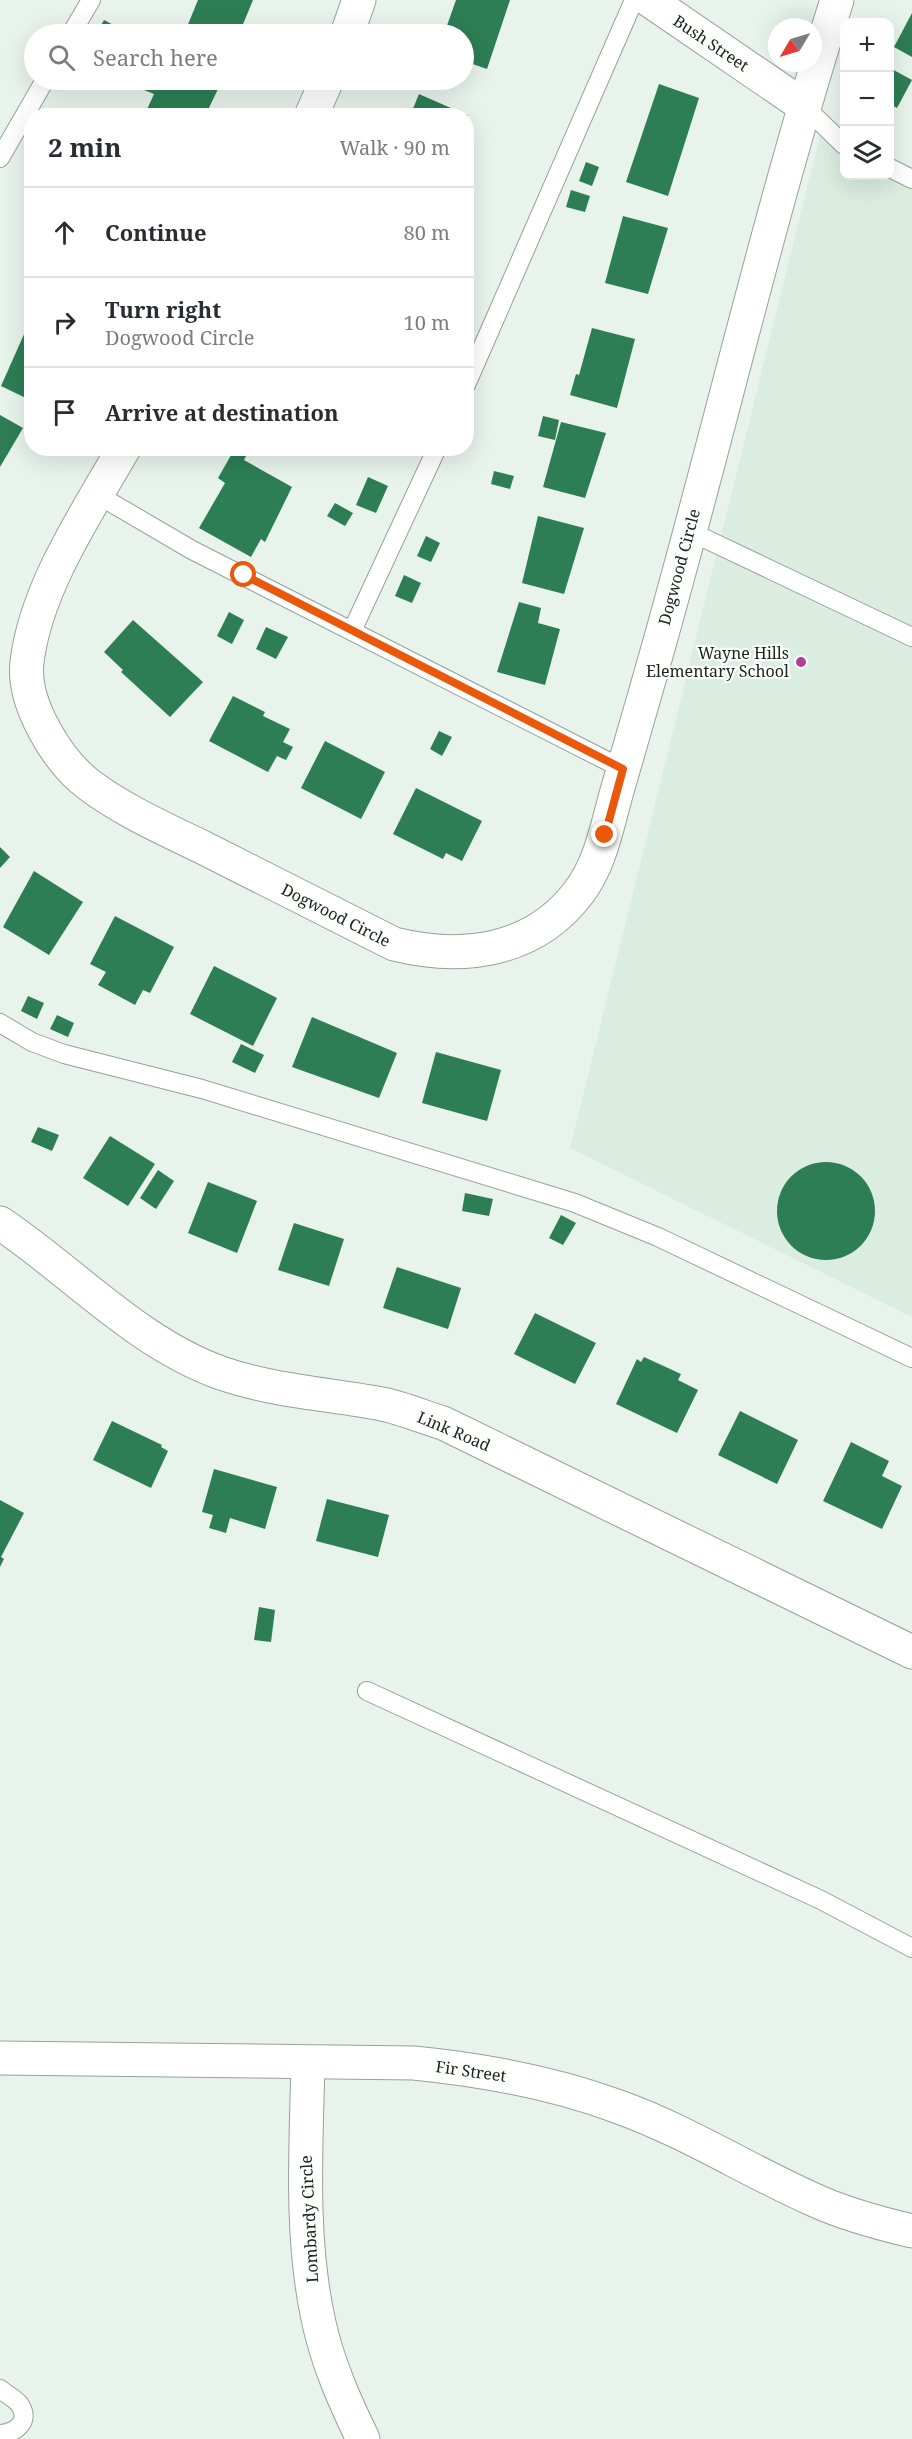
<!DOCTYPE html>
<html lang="en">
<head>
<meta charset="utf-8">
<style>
  :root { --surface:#fff; --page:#f7f7f7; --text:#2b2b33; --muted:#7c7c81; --line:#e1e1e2 }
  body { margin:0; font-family:"Noto Serif",serif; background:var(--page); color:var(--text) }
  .controls { position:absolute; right:18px; top:18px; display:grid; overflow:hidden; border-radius:12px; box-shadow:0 6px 24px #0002 }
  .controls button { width:54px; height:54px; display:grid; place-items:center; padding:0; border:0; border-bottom:2px solid var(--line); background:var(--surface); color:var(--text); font:30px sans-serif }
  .compass { position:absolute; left:768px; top:18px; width:54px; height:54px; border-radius:50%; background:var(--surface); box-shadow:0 6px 24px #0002; rotate:232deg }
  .stop { position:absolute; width:18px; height:18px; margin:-14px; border:4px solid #ea580c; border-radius:50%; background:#fff }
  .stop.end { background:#ea580c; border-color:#fff; box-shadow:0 2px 6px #0008 }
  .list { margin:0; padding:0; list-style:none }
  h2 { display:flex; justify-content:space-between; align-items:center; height:78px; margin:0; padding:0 24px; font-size:26px }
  h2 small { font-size:20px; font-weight:400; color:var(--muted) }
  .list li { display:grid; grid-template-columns:39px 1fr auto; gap:18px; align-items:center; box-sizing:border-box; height:90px; padding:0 24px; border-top:2px solid var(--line) }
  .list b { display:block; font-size:22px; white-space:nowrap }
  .list p { margin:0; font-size:20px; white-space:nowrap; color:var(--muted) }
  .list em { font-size:20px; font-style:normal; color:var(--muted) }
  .icon { flex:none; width:33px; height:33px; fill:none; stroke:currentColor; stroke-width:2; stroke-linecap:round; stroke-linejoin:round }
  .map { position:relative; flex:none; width:912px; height:2439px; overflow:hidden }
  .search { position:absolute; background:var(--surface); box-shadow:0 6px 24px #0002; left:24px; top:24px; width:450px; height:66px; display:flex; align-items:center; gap:15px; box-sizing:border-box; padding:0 21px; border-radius:33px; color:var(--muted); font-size:22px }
  .panel { position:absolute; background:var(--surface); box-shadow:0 6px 24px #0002; left:24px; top:108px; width:450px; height:348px; border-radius:24px }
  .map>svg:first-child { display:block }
  .built { fill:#daede0 }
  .building { fill:#2d7e54 }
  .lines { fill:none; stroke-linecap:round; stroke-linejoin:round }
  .lane-casing { stroke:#96a19a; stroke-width:20 }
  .street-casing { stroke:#96a19a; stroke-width:35 }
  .lane { stroke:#fff; stroke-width:18 }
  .street { stroke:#fff; stroke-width:33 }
  .route { stroke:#ea580c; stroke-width:8 }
  .poi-dot { fill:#b13e98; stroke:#fafffc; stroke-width:2 }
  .labels { text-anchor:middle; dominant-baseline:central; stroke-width:4.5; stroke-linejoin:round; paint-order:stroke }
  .street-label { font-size:16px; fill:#202421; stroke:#fafffc }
  .poi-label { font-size:16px; fill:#202421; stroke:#fafffc; text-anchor:end }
</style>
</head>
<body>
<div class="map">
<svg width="912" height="2439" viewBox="0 0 912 2439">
  <rect width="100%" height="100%" fill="#e8f3ec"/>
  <path class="built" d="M822,127l22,11v38h46l22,-5v1146l-342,-169z"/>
  <g class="building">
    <path d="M198,0h55l-14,34h-55z"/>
    <path d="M456,0h54l-23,69 -23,-8v-27h-20z"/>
    <path d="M912,13v44l-18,-10z"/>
    <path d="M104,20l24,13 -1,1h-31z"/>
    <path d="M890,68l22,12 -15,28 -7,-4z"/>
    <path d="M149,80h60l11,5 -15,31h-61l10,-22 -10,-4z"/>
    <path d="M659,84l40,14 -31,98 -42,-14z"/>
    <path d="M419,94l50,22h-59z"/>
    <path d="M586,162l13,5 -7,19 -13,-5z"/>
    <path d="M571,190l19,6 -5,16 -19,-5z"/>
    <path d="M623,216l45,12 -20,66 -43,-11z"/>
    <path d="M29,323l3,1v77l-31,-15z"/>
    <path d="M592,328l43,11 -18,69 -47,-13 6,-21 3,1z"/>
    <path d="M0,415l23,13 -23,39z"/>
    <path d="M543,416l16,4 -4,20 -17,-4z"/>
    <path d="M561,422l45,11 -21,65 -42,-11z"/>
    <path d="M234,450l12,6 -2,4 48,27 -27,55 -4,-3 -10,18 -52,-29 26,-45 -7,-5z"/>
    <path d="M494,471l20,5 -4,13 -19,-5z"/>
    <path d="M368,477l20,9 -12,27 -20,-8z"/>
    <path d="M335,503l18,10 -8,13 -18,-10z"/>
    <path d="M538,516l46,12 -20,66 -42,-11z"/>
    <path d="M426,536l14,7 -9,19 -14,-6z"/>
    <path d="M404,575l17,8 -9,20 -17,-7z"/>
    <path d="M519,602l22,6 -3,15 22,6 -15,56 -48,-13z"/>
    <path d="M229,612l15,8 -12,24 -15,-8z"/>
    <path d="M133,620l70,62 -33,35 -49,-45 2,-2 -19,-18z"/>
    <path d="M266,627l22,10 -12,22 -20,-10z"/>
    <path d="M233,696l32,16 -2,4 27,13 -7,13 10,5 -7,13 -9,-4 -9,16 -59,-31z"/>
    <path d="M439,731l13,6 -10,19 -12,-7z"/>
    <path d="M325,741l60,31 -24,47 -60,-31z"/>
    <path d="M416,788l66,33 -20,40 -16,-8 -3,6 -50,-25z"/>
    <path d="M0,847l10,10 -10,11z"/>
    <path d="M34,871l49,31 -34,53 -46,-28z"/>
    <path d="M115,916l59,31 -24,46 -7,-3 -8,15 -37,-20 8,-13 -16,-8z"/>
    <path d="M214,966l63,32 -24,48 -63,-32z"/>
    <path d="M28,996l16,7 -7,16 -16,-8z"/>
    <path d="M57,1015l17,8 -6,14 -18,-8z"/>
    <path d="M312,1017l85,36 -18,45 -87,-31z"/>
    <path d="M241,1044l23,11 -9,18 -23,-11z"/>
    <path d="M436,1052l65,18 -14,51 -65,-18z"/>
    <path d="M38,1127l21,8 -7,16 -21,-9z"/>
    <path d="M110,1136l45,28 -27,42 -45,-28z"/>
    <circle cx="826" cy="1211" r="49"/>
    <path d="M158,1170l16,11 -18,28 -16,-11z"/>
    <path d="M208,1182l49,19 -20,52 -49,-20z"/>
    <path d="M465,1193l28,6 -4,17 -27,-5z"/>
    <path d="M561,1215l15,8 -13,22 -14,-7z"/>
    <path d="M294,1223l50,16 -15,47 -51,-16z"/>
    <path d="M397,1267l64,21 -13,41 -65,-21z"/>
    <path d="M535,1313l61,30 -21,41 -61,-30z"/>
    <path d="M644,1357l37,17 -3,6 20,10 -21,43 -61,-29 21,-45 4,3z"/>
    <path d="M740,1411l58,29 -21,44 -59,-29z"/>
    <path d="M112,1421l50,24 -1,2 7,4 -17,37 -58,-28z"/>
    <path d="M851,1442l38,19 -7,15 20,10 -20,43 -59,-28z"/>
    <path d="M214,1469l63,18 -12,42 -35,-11 -4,15 -17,-5 4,-13 -11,-3z"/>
    <path d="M327,1499l62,16 -11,42 -62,-16z"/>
    <path d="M0,1500l24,13 -23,44 3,2 -4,8z"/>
    <path d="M259,1607l16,3 -4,32 -17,-2z"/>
  </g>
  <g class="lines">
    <defs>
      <g id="lane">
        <path d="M71,34l20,-34"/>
        <path d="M804,106l40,39"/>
        <path d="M0,158l45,-78"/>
        <path d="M890,168l22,11"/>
        <path d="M466,385l168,-385"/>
        <path d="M98,495l94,55 431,219"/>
        <path d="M689,531l223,106"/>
        <path d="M352,631l85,-183"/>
        <path d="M0,1023l32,19 32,12 138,35 373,114 83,34 254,121"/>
        <path d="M367,1691l454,209 91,48"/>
        <path d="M0,2389c6,5 16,10 20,16 11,17 -5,28 -20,29"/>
      </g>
      <g id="street">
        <path d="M649,0l155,106"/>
        <path d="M347,34l12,-34"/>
        <path d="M311,116l16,-36"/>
        <path d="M124,448c-37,65 -88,139 -97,214 -5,41 30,98 61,122 34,26 77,45 116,64 63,32 127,64 190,96 69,17 140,8 185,-52 22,-29 28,-66 38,-101 10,-34 20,-69 30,-104 66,-228 118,-460 190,-687"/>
        <path d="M0,1223c73,49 137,120 221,150 52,18 108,21 161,31 20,4 41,13 61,19l469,229"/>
        <path d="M0,2058l414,5c70,7 138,19 205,44 67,24 128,63 193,92 32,15 66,24 100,32"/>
        <path d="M308,2063c-2,86 -8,176 11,260 9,41 26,79 44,116"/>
      </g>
    </defs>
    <use href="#lane" class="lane-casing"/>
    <use href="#street" class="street-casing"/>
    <use href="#lane" class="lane"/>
    <use href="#street" class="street"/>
  </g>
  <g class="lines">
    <path class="route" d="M244,575l379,194 -18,66"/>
  </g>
  <circle class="poi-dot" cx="801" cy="662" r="6"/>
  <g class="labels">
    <g class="street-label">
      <text transform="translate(711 43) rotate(34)">Bush Street</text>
      <text transform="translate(679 567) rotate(-75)">Dogwood Circle</text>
      <text transform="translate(336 915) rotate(27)">Dogwood Circle</text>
      <text transform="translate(454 1431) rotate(23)">Link Road</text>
      <text transform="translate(471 2071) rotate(8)">Fir Street</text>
      <text transform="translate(309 2219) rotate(-93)">Lombardy Circle</text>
    </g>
    <g class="poi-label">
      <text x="789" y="653">Wayne Hills<tspan x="789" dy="18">Elementary School</tspan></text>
    </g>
  </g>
</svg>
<div class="controls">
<button>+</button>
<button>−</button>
<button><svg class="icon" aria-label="layers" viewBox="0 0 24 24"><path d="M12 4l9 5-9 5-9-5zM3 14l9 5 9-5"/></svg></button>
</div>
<svg class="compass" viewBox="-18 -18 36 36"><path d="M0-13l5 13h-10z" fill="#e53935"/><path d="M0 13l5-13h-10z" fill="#7c7c81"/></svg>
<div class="stop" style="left:244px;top:575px"></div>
<div class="stop end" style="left:605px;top:835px"></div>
<div class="search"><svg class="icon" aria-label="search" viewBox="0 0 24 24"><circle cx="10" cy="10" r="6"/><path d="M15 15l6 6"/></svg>Search here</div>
<section class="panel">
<h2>2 min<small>Walk · 90 m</small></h2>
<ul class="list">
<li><svg class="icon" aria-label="ahead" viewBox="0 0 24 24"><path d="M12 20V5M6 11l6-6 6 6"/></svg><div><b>Continue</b></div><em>80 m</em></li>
<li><svg class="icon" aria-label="right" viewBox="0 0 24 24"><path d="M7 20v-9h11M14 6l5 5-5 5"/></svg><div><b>Turn right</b><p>Dogwood Circle</p></div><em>10 m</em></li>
<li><svg class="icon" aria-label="arrive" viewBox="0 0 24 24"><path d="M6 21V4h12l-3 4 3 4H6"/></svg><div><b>Arrive at destination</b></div></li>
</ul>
</section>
</div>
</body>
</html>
